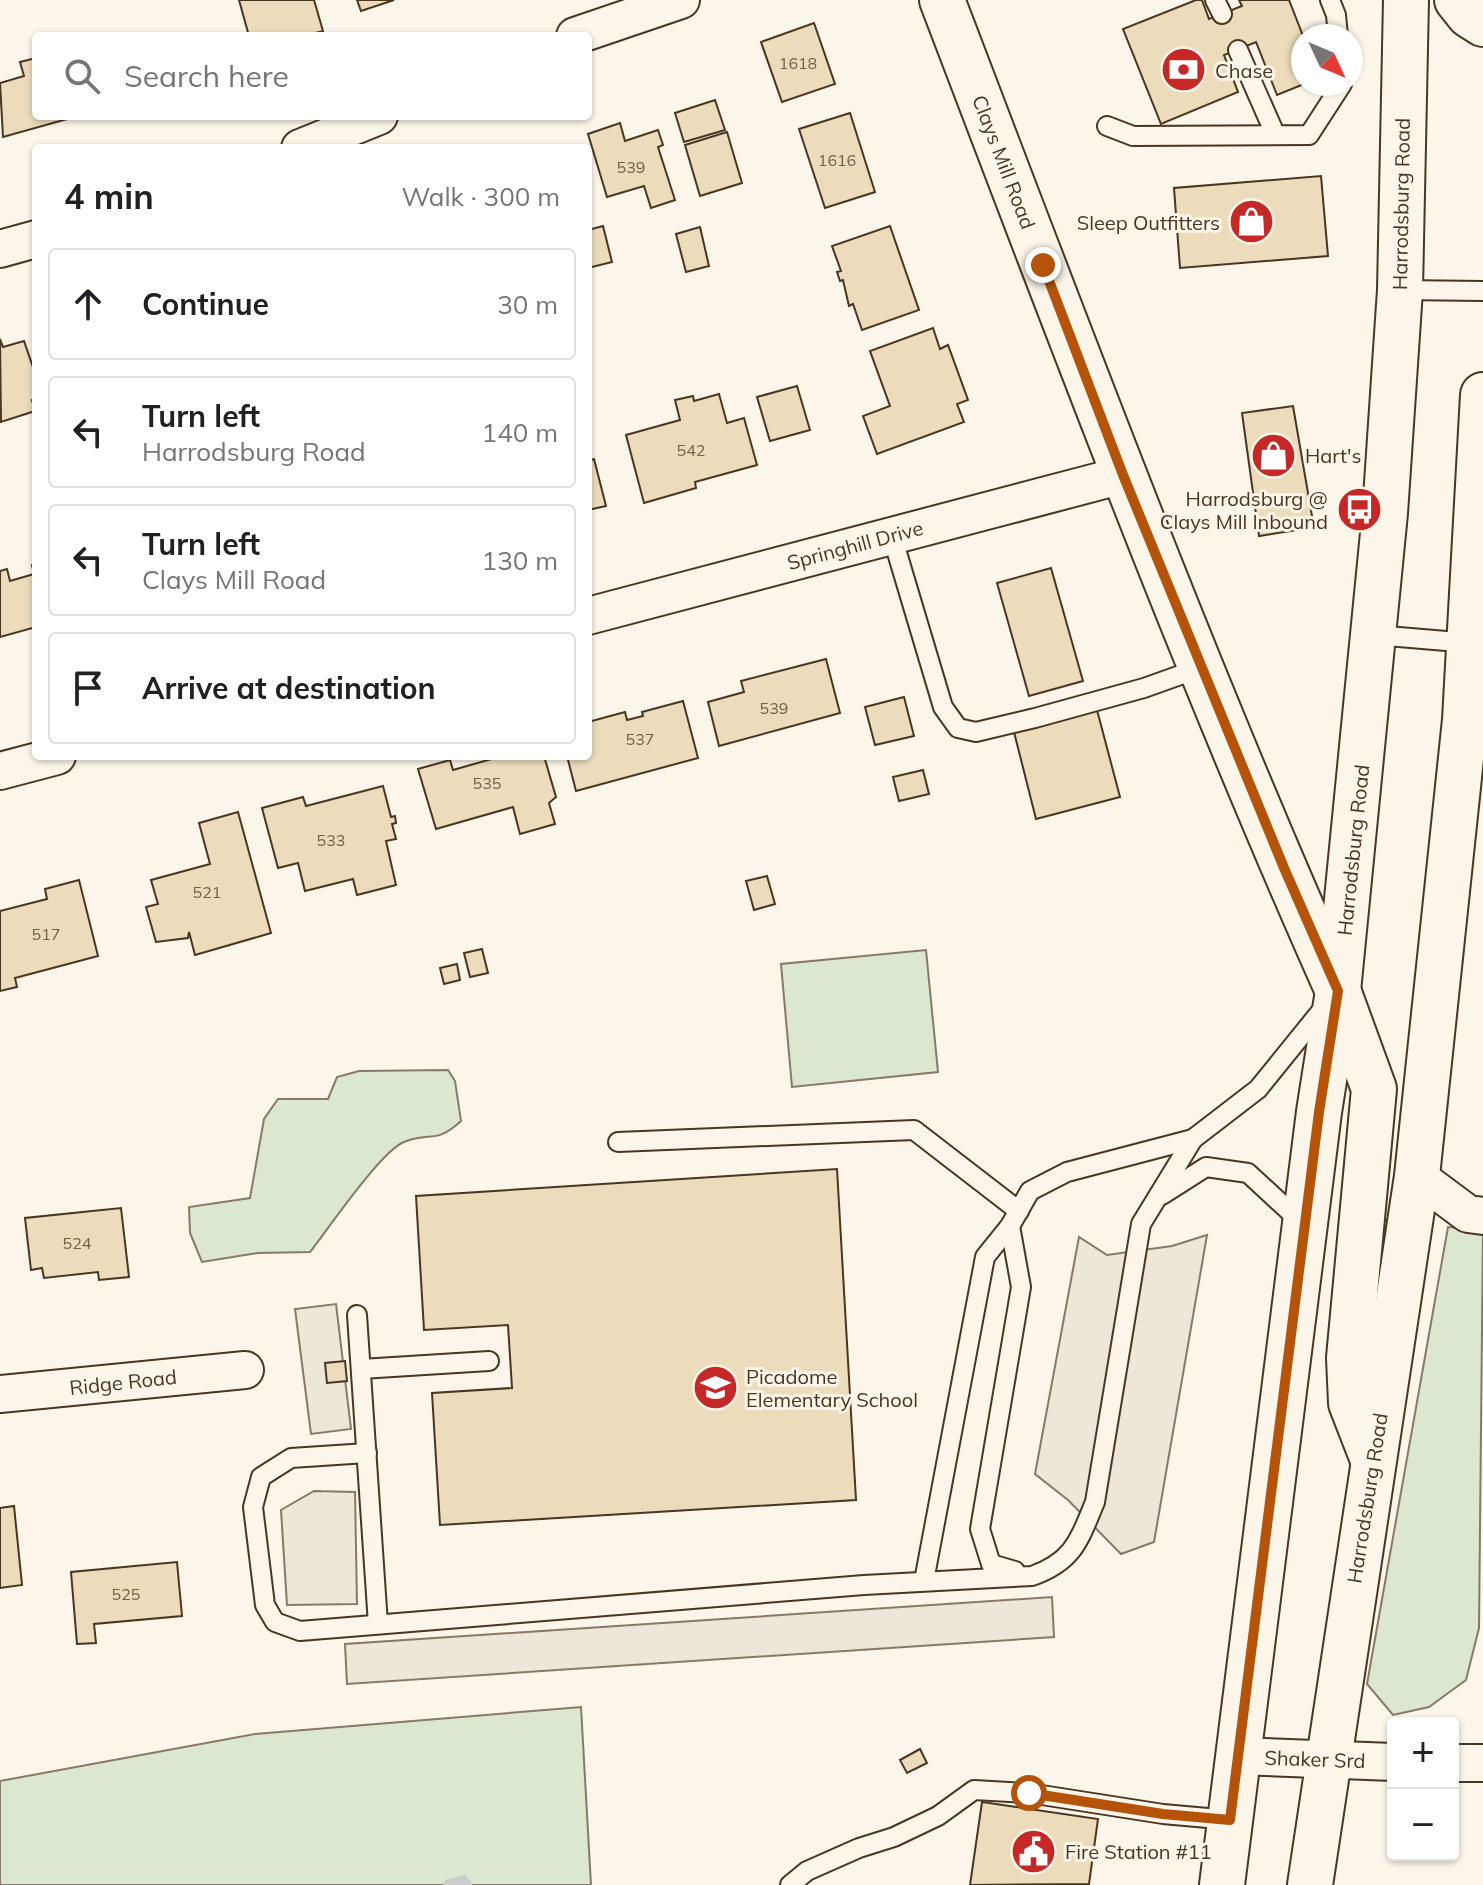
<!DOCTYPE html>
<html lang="en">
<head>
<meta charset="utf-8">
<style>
  :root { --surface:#fff; --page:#f6f6f6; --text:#202124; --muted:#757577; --line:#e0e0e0 }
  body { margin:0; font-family:Mulish,sans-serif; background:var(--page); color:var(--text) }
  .controls { position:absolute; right:24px; bottom:24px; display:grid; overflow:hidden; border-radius:8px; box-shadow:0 2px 6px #0004 }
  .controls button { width:72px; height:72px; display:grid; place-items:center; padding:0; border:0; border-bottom:2px solid var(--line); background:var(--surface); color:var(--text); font:40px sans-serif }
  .compass { position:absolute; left:1291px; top:24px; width:72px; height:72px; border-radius:50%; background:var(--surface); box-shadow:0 2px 6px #0004; rotate:134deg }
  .stop { position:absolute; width:24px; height:24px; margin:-18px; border:6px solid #b45309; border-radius:50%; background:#fff }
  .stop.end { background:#b45309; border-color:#fff; box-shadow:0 2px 8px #0008 }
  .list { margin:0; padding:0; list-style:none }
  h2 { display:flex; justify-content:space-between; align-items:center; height:104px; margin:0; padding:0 32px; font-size:34px }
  h2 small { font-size:26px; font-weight:400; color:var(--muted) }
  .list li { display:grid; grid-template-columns:52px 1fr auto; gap:24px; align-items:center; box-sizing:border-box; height:112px; margin:0 16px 16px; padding:0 16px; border:2px solid var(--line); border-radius:8px }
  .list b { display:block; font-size:30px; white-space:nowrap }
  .list p { margin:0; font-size:26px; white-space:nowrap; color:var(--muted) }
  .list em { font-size:26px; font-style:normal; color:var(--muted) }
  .icon { flex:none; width:44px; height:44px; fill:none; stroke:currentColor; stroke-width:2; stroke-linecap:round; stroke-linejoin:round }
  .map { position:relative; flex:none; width:1483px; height:1885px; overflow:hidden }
  .search { position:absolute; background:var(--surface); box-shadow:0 2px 6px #0004; left:32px; top:32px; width:560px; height:88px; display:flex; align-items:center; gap:20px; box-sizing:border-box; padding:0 28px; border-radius:8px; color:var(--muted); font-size:30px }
  .panel { position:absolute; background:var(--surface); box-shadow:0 2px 6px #0004; left:32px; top:144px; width:560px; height:616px; border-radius:8px }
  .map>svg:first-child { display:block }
  .green { fill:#dce7d0; stroke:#887966; stroke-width:2 }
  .parking { fill:#ede7d9; stroke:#887966; stroke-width:2 }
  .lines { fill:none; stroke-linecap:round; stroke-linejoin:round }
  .stream { stroke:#c9cecd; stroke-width:12 }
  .building { fill:#ecdcbc; stroke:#4a3520; stroke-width:2 }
  .service-casing { stroke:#4a3520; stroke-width:22 }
  .minor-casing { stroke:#4a3520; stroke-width:40 }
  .secondary-casing { stroke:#4a3520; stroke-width:48 }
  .primary-casing { stroke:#4a3520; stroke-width:48 }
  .service { stroke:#fbf6e9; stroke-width:18 }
  .minor { stroke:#fbf6e9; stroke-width:36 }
  .secondary { stroke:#fbf6e9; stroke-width:44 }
  .primary { stroke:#fbf6e9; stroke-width:44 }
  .route { stroke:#b45309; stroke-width:10 }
  .labels { text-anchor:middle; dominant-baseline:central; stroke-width:6; stroke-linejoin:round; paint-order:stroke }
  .number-label { font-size:16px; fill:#725f47 }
  .poi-label { font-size:20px; fill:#4a3520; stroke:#fbf6e9; text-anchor:start }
  .street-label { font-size:20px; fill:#4a3520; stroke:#fbf6e9 }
</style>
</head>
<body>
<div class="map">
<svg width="1483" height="1885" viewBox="0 0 1483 1885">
  <rect width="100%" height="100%" fill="#fbf6e9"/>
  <g class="green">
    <path d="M926,950l12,122 -146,15 -11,-123z"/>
    <path d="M448,1070l7,11 6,40c-26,24 -30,10 -57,21 -23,9 -76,87 -94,110l-52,1 -56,9 -12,-29 -1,-26 61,-9 14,-79 14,-20h50l9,-22 22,-6z"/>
    <path d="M1448,1227l35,3 -4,398 -13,52 -37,27 -36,8 -26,-31z"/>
    <path d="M581,1707l10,178h-591v-104l255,-47z"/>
  </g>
  <g class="parking">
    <path d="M1207,1235l-53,307 -33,12 -53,-54 -33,-26 44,-237 28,18 65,-9z"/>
    <path d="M336,1304l15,125 -40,5 -16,-125z"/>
    <path d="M314,1491l41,1 2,112 -70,1 -6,-95z"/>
    <path d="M1052,1597l2,40 -707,47 -2,-40z"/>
  </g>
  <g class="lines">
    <path class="stream" d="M449,1885l14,-4 3,4"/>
  </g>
  <g class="building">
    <path d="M239,0h75l9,31 -19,5h-55z"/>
    <path d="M357,0h37l-33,11z"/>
    <path d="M1196,0h6l7,19 33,-13 -3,-6h50l14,36 1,48 -27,11 -21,-53 -32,13 14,37 -77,32 -38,-95z"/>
    <path d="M814,23l21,61 -53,18 -21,-60z"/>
    <path d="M36,58v58h42l-75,21 -3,-54 24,-7 -4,-14z"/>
    <path d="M715,100l10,30 -41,12 -9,-29z"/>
    <path d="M850,113l25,79 -50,16 -26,-79z"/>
    <path d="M620,123l5,18 33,-11 5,15 -5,2 17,53 -24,8 -7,-22 -37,11 -19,-63z"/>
    <path d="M727,132l15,51 -42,13 -15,-51z"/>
    <path d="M1321,176l7,80 -148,12 -6,-80z"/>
    <path d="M603,226l9,36 -24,6v-38z"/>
    <path d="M890,226l29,84 -57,20 -9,-26 -4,2 -6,-26 -3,1 -3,-9 4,-1 -9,-25z"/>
    <path d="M700,227l9,39 -23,6 -10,-38z"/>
    <path d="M933,328l7,21 8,-4 20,55 -11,4 7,18 -87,32 -14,-38 27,-10 -20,-55z"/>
    <path d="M0,339l3,8 21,-6 12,35v22l-4,2 3,11 -34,11z"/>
    <path d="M797,386l13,44 -40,11 -13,-44z"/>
    <path d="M719,394l8,29 17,-5 13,47 -62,17 1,6 -52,15 -18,-68 54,-15 -5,-20 18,-4 1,5z"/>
    <path d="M1293,406l20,116h-4l1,6 -51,8 -17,-123z"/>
    <path d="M594,459l12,47 -18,4v-49z"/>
    <path d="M36,564v63l-36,10v-66l7,-2 3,12 24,-7 -2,-9z"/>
    <path d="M1051,568l32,113 -54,15 -32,-113z"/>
    <path d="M826,659l14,54 -121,33 -11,-44 36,-10 -3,-11z"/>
    <path d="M904,697l10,39 -39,9 -10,-38z"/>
    <path d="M683,701l15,57 -122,33 -9,-35h21v-34l37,-10 2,8 16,-4 -1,-4z"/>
    <path d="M1097,710l23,87 -84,22 -22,-87z"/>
    <path d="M502,756h42l12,41 -7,6 6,21 -35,10 -7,-27 -77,22 -18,-60 32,-9 3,10z"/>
    <path d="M923,770l6,24 -30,7 -6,-24z"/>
    <path d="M383,786l8,31 4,-1 1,7 -4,1 4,15 -10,2 10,44 -39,10 -4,-16 -48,12 -7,-28 -20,5 -16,-60 41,-11 3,9z"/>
    <path d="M238,812l33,121 -76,22 -6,-23 -1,6 -32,4 -10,-35 12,-3 -7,-24 59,-16 -11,-41z"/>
    <path d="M767,876l8,28 -21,6 -8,-29z"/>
    <path d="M79,880l19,76 -83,22 2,9 -17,4v-80l47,-12 -2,-10z"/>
    <path d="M482,949l6,24 -18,4 -6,-24z"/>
    <path d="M457,964l3,16 -16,4 -4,-16z"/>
    <path d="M837,1169l19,331 -416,25 -8,-132 80,-5 -4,-63 -84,5 -8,-134z"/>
    <path d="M121,1208l8,69 -30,3 -1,-8 -54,6 -2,-10 -11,2 -6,-52z"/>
    <path d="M345,1361l2,20 -20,2 -2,-20z"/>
    <path d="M14,1506l8,79 -22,3v-80z"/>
    <path d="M177,1562l5,54 -88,8 2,19 -19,1 -6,-72z"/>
    <path d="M920,1749l7,14 -20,10 -7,-13z"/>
    <path d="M982,1802l116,17 -9,65 -119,1z"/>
  </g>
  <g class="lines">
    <defs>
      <g id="service">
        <path d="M1215,0l7,14"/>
        <path d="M1330,0l6,15 2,21"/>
        <path d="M1238,50l37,84"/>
        <path d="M1107,126l26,10 176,-1 33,-51"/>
        <path d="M1400,290l83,1"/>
        <path d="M892,536l51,171 15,21 18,4 59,-14 109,-30 56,-20"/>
        <path d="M1375,635l95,8"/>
        <path d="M618,1142l296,-12 105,81"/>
        <path d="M1162,1195l44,-28 42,6 53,49"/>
        <path d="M1010,1226l11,61 -41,242 11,35 24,7"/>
        <path d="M357,1315l21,309"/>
        <path d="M361,1369l128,-8"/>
        <path d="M367,1453l-76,5 -30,19 -8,30 12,98 10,17 25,9 564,-46 168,-9c42,-15 47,-36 63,-74l46,-278 52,-85 65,-50 68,-84"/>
        <path d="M924,1581l61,-324 25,-31 20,-35 37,-19 126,-33"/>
        <path d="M790,1885l17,-14 52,-23 35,-11 44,-21 36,-26 55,3 134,21 67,6"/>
      </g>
      <g id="minor">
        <path d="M575,36l106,-36"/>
        <path d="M300,148l79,-32"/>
        <path d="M0,249l36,-10"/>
        <path d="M588,616l535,-141"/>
        <path d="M0,771l57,-15"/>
        <path d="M1417,1176l51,38 15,2"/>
        <path d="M0,1394l245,-24"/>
        <path d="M1238,1756l155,6"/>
        <path d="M1453,1763h30"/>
      </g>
      <path id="secondary" d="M942,0c127,332 251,666 396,991"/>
      <g id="primary">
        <path d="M1457,0l12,15 14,9"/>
        <path d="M1339,993l35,96 -25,269 2,45 21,54"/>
        <path d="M1222,1885l97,-773 19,-121 47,-478 15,-223 6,-290"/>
        <path d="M1310,1885l107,-709 48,-456 18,-325"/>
      </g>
    </defs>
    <use href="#service" class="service-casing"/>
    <use href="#minor" class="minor-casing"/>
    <use href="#secondary" class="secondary-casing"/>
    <use href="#primary" class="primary-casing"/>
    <use href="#service" class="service"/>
    <use href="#minor" class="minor"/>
    <use href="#secondary" class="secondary"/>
    <use href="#primary" class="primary"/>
  </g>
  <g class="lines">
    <path class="route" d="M1029,1793l134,21 67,6 89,-708 19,-121 -54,-123 -161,-393 -80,-210"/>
  </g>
  <defs>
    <symbol id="bank-disc" viewBox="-11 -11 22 22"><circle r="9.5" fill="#c62828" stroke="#fbf6e9"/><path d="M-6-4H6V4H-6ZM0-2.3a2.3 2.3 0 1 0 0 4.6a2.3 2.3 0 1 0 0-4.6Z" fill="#fff"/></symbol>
    <symbol id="shop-disc" viewBox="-11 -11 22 22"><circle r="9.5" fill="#c62828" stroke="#fbf6e9"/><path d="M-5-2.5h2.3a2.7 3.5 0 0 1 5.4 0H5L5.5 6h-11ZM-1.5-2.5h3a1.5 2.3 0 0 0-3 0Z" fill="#fff"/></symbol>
    <symbol id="bus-disc" viewBox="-11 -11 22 22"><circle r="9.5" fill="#c62828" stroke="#fbf6e9"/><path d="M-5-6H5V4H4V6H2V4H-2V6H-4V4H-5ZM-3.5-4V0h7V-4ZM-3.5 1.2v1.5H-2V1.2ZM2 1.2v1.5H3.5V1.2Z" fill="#fff"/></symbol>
    <symbol id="school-disc" viewBox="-11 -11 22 22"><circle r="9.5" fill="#c62828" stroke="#fbf6e9"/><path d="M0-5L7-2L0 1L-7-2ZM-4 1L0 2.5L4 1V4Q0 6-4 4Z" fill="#fff"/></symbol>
    <symbol id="civic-disc" viewBox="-11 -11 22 22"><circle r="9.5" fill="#c62828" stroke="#fbf6e9"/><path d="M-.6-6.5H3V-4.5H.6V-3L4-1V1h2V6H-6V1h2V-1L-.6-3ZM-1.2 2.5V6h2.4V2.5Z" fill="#fff"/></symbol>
  </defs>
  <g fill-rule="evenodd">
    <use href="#bank-disc" x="1158" y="44" width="51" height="51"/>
    <use href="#shop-disc" x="1226" y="196" width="51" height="51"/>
    <use href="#shop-disc" x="1248" y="430" width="51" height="51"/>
    <use href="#bus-disc" x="1334" y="484" width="51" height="51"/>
    <use href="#school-disc" x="690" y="1362" width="51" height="51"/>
    <use href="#civic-disc" x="1008" y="1826" width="51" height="51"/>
  </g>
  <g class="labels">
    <g class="number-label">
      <text x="798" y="63">1618</text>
      <text x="837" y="160">1616</text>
      <text x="631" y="167">539</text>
      <text x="691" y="450">542</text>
      <text x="774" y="708">539</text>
      <text x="640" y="739">537</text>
      <text x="487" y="783">535</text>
      <text x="331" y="840">533</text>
      <text x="207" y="892">521</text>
      <text x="46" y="934">517</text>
      <text x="77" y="1243">524</text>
      <text x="126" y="1594">525</text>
    </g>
    <g class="poi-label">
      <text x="1215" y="70">Chase</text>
      <text x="1220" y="222" text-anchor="end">Sleep Outfitters</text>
      <text x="1305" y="455">Hart's</text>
      <text x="1328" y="498" text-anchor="end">Harrodsburg @<tspan x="1328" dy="23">Clays Mill Inbound</tspan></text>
      <text x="746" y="1376">Picadome<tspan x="746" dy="23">Elementary School</tspan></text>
      <text x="1065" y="1851">Fire Station #11</text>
    </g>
    <g class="street-label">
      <text transform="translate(1004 162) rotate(69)">Clays Mill Road</text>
      <text transform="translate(1401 204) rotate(-89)">Harrodsburg Road</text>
      <text transform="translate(855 545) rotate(-15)">Springhill Drive</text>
      <text transform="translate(1353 850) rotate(-84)">Harrodsburg Road</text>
      <text transform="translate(123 1382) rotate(-6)">Ridge Road</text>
      <text transform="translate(1367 1498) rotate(-81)">Harrodsburg Road</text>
      <text transform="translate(1315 1759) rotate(2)">Shaker Srd</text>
    </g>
  </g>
</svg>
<div class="controls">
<button>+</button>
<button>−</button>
</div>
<svg class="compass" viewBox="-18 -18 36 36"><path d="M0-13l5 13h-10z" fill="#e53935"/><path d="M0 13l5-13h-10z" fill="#757577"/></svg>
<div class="stop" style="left:1029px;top:1793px"></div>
<div class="stop end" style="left:1043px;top:265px"></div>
<div class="search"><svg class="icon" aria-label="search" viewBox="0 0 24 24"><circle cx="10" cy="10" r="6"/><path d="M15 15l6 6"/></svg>Search here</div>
<section class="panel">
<h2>4 min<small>Walk · 300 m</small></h2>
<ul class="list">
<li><svg class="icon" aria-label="ahead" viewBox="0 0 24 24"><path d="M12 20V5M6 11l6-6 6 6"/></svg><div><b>Continue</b></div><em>30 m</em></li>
<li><svg class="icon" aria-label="left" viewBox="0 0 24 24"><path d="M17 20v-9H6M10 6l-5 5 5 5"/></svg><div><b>Turn left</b><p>Harrodsburg Road</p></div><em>140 m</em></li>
<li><svg class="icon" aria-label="left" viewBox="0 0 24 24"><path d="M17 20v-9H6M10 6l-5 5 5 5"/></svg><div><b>Turn left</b><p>Clays Mill Road</p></div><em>130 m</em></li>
<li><svg class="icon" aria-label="arrive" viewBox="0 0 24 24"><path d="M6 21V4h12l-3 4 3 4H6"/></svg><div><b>Arrive at destination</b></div></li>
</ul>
</section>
</div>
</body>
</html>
